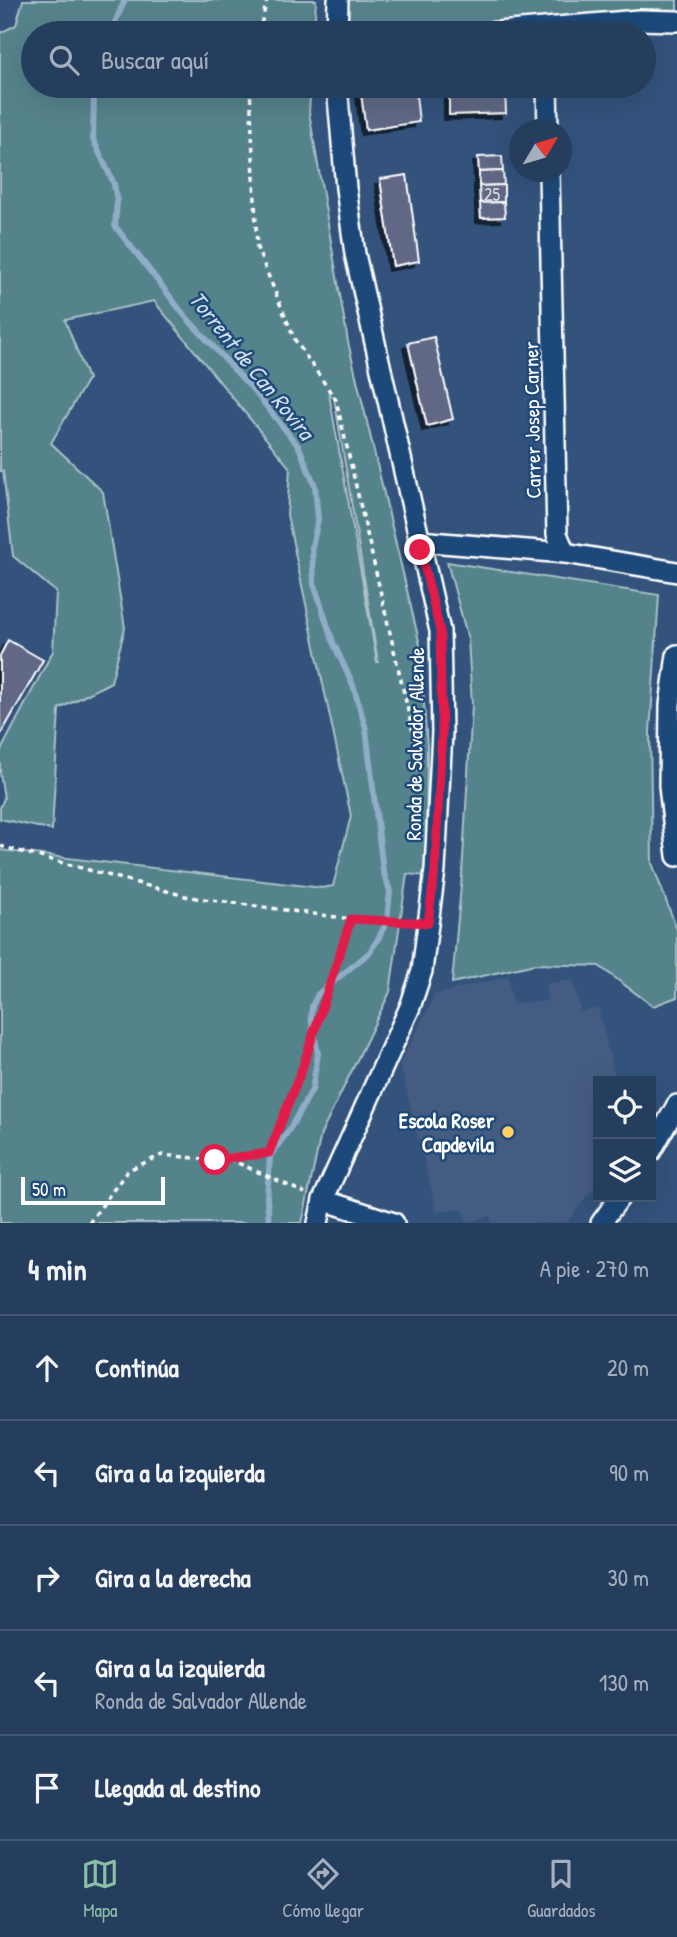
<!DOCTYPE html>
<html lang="es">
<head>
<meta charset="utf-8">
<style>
  :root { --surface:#263e5e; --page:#324967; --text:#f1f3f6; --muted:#a4aebc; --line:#425773; --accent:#8abfa5 }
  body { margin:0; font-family:"Patrick Hand",sans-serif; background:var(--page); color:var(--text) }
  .controls { position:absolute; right:21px; bottom:21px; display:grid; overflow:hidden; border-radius:0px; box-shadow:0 7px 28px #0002 }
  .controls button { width:63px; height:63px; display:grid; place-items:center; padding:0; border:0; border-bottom:2px solid var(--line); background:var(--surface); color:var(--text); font:35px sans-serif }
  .compass { position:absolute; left:509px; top:119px; width:63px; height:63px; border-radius:50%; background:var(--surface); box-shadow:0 7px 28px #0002; rotate:52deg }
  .scale { position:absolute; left:21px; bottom:18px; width:144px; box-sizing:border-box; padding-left:7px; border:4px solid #fff; border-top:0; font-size:19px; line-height:24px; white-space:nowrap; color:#fff; -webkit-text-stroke:5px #1f4a7a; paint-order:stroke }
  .stop { position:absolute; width:21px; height:21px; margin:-16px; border:5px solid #e11d48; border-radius:50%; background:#fff }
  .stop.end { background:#e11d48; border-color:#fff; box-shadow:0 2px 7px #0008 }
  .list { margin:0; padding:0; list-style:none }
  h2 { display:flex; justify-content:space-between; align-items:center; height:91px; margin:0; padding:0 28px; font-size:30px }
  h2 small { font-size:23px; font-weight:400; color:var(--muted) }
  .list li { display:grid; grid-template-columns:46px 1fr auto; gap:21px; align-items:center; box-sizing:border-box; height:105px; padding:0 28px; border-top:2px solid var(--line) }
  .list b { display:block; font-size:26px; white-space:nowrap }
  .list p { margin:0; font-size:23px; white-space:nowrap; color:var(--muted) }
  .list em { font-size:23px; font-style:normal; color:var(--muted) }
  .icon { flex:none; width:38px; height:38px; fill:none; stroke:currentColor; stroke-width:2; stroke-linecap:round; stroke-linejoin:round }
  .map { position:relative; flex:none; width:677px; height:1223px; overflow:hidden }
  .search { position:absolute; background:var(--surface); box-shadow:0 7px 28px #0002; left:21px; right:21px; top:21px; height:77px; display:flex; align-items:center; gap:18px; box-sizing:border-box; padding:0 24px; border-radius:38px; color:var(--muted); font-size:26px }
  .sheet { height:616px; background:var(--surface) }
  nav { display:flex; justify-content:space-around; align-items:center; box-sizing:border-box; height:98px; border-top:2px solid var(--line); background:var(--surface); font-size:19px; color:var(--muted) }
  nav a { display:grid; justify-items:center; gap:4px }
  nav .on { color:var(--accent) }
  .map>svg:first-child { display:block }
  .built { fill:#455c82 }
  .green { fill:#55838c; stroke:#aac1c6; stroke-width:2; fill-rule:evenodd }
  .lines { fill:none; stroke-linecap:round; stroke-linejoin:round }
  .stream { stroke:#8fadc7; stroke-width:6 }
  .building { fill:#616885; stroke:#fff; stroke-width:2; filter:url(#shadow) }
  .street-casing { stroke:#fff; stroke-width:24 }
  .path { stroke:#fff; stroke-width:3.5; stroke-dasharray:5 5; stroke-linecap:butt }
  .street { stroke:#1f4a7a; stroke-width:19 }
  .route { stroke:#e11d48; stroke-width:9 }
  .poi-dot { fill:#ffd166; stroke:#1f4a7a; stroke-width:2.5 }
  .labels { text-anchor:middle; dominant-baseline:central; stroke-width:5; stroke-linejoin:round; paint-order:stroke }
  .number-label { font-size:18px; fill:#d8d9e0 }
  .street-label { font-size:21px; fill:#fff; stroke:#1f4a7a }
  .poi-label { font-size:21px; font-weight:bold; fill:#fff; stroke:#1f4a7a; text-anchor:end }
  .water-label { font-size:23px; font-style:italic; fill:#d0dde8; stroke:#1f4a7a }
</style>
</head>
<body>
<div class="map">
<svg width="677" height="1223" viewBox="0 0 677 1223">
  <defs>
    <filter id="shadow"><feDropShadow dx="-5" dy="5" stdDeviation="0" flood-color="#0009"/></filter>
  </defs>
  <rect width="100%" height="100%" fill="#33537d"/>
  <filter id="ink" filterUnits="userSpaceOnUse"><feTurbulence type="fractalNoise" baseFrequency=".0143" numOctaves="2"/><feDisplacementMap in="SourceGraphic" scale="14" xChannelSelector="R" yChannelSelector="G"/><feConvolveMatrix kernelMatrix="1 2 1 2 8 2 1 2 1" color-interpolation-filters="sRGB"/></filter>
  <g filter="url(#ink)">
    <path class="built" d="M508,976l5,28 35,-3 -3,-17 28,-4 8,32 17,-4 18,73h-18v101l-32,41h-74l-2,-7 -23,6 -4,-13 -26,3 -37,-148 35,-69z"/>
    <g class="green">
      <path d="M23,0h293l-2,33h-281v53h278l-2,26 39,230 72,303 7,102 -1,129 -19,-2 -17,118 -69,142 -19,89h-302v-373l323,38 10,-2 18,-70 -64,-301 3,-47 -136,-167 -89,19 23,59 -37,64 52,49 22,136 -14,54 -52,27 -7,121 -52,-11v-11l4,-10 -4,-25v-21l53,-101 3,-59 -43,-36 -10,-85h-3v-438l16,-8zM329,394l5,4 44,264h-1z"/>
      <path d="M338,0h339v27l-192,6h-148z"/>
      <path d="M447,562l212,33 -9,137 2,131 25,67v67l-24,9 -54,-40 -64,-2 -83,19 10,-108 10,-170 -4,-66z"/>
    </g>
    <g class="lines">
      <g class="stream">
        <path d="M110,33l15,-33"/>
        <path d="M97,86l-3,10 -1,43 21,45 3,17 -2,25 70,90 70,76 44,55 16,39 3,33 -6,28 2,37 19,58 20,43 13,44 17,142 7,20 -3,30 -9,18 -9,14 -51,41 -6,12 -1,12 7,36 -6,36 -23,40 -19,26 -3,42 2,25"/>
      </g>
    </g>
    <g class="building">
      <path d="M360,86h55l4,36 -53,8z"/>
      <path d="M449,86h56l1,27 -57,2z"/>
      <path d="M502,156l1,15 -24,1 -1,-15z"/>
      <path d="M503,171l1,14 -25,1v-14z"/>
      <path d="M407,175l12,86 -26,5 -13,-87z"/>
      <path d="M504,185v17l-24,1 -1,-17z"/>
      <path d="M504,202l1,15 -24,1 -1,-15z"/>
      <path d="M434,337l19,82 -26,7 -19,-83z"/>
      <path d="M8,640l35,20 -43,76v-80z"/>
    </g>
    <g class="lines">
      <defs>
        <g id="street">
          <path d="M337,33l1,-33"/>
          <path d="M485,33l154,-13 38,1"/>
          <path d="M547,86l1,44"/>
          <path d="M549,172l8,362 8,19 112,19"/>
          <path d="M418,541l147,12"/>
          <path d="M677,655l-7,50 -1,81 8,70"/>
          <path d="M651,1151l26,-46"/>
          <path d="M323,1200l71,23"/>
          <path d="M318,1223l5,-23 87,-193 12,-36 13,-101 7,-138 -2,-101 -85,-377 -9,-66 -9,-102"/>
          <path d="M601,1223l19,-26"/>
        </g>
      </defs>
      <use href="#street" class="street-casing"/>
      <g class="path">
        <path d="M259,33l8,-33"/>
        <path d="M250,86l7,162 38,92 41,60 77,332 6,43"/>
        <path d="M0,846l189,51 162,22 59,3"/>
        <path d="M229,1159l76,34"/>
        <path d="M89,1223l39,-53 34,-15 53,5 54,-7 33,-84 49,-150"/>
      </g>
      <use href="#street" class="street"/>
    </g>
  </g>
  <g class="lines" filter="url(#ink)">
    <path class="route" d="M215,1160l54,-7 33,-84 49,-150 77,4 7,-53 7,-138 -2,-101 -20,-81"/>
  </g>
  <circle class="poi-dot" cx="508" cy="1132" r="7"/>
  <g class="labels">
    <g class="number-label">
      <text x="492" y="194">25</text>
    </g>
    <g class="street-label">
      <text transform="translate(532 420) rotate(-91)">Carrer Josep Carner</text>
      <text transform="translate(415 744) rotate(-89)">Ronda de Salvador Allende</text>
    </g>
    <g class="poi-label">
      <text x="494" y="1120">Escola Roser<tspan x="494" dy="24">Capdevila</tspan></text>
    </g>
    <g class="water-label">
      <text transform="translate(252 365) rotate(51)">Torrent de Can Rovira</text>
    </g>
  </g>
</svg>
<div class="controls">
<button><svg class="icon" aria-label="locate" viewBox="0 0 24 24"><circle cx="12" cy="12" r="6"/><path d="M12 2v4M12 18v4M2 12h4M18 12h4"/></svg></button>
<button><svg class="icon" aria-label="layers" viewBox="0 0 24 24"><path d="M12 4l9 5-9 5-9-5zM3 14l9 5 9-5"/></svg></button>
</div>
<svg class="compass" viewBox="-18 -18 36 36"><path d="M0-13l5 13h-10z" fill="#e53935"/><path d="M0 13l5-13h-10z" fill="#a4aebc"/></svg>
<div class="scale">50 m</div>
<div class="stop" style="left:215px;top:1160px"></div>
<div class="stop end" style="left:420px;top:550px"></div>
<div class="search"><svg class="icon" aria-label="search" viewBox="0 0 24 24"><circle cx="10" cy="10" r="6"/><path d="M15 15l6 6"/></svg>Buscar aquí</div>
</div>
<section class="sheet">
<h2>4 min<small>A pie · 270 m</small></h2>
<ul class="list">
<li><svg class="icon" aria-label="ahead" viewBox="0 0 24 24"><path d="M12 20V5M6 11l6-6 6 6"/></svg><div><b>Continúa</b></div><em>20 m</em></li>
<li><svg class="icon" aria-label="left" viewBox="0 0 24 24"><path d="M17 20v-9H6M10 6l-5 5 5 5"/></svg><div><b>Gira a la izquierda</b></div><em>90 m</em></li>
<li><svg class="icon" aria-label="right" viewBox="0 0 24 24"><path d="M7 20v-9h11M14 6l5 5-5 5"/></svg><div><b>Gira a la derecha</b></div><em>30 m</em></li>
<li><svg class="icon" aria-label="left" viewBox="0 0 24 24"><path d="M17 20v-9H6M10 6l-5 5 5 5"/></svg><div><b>Gira a la izquierda</b><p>Ronda de Salvador Allende</p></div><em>130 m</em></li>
<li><svg class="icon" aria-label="arrive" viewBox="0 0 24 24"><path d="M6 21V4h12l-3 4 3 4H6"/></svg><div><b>Llegada al destino</b></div></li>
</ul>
</section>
<nav>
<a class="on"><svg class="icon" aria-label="map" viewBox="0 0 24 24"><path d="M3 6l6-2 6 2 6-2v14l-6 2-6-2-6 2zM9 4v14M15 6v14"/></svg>Mapa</a>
<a><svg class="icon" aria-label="directions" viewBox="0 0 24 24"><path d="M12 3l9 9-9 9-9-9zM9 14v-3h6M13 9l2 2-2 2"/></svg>Cómo llegar</a>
<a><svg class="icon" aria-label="saved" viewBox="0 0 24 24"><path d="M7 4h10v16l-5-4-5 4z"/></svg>Guardados</a>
</nav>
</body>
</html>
